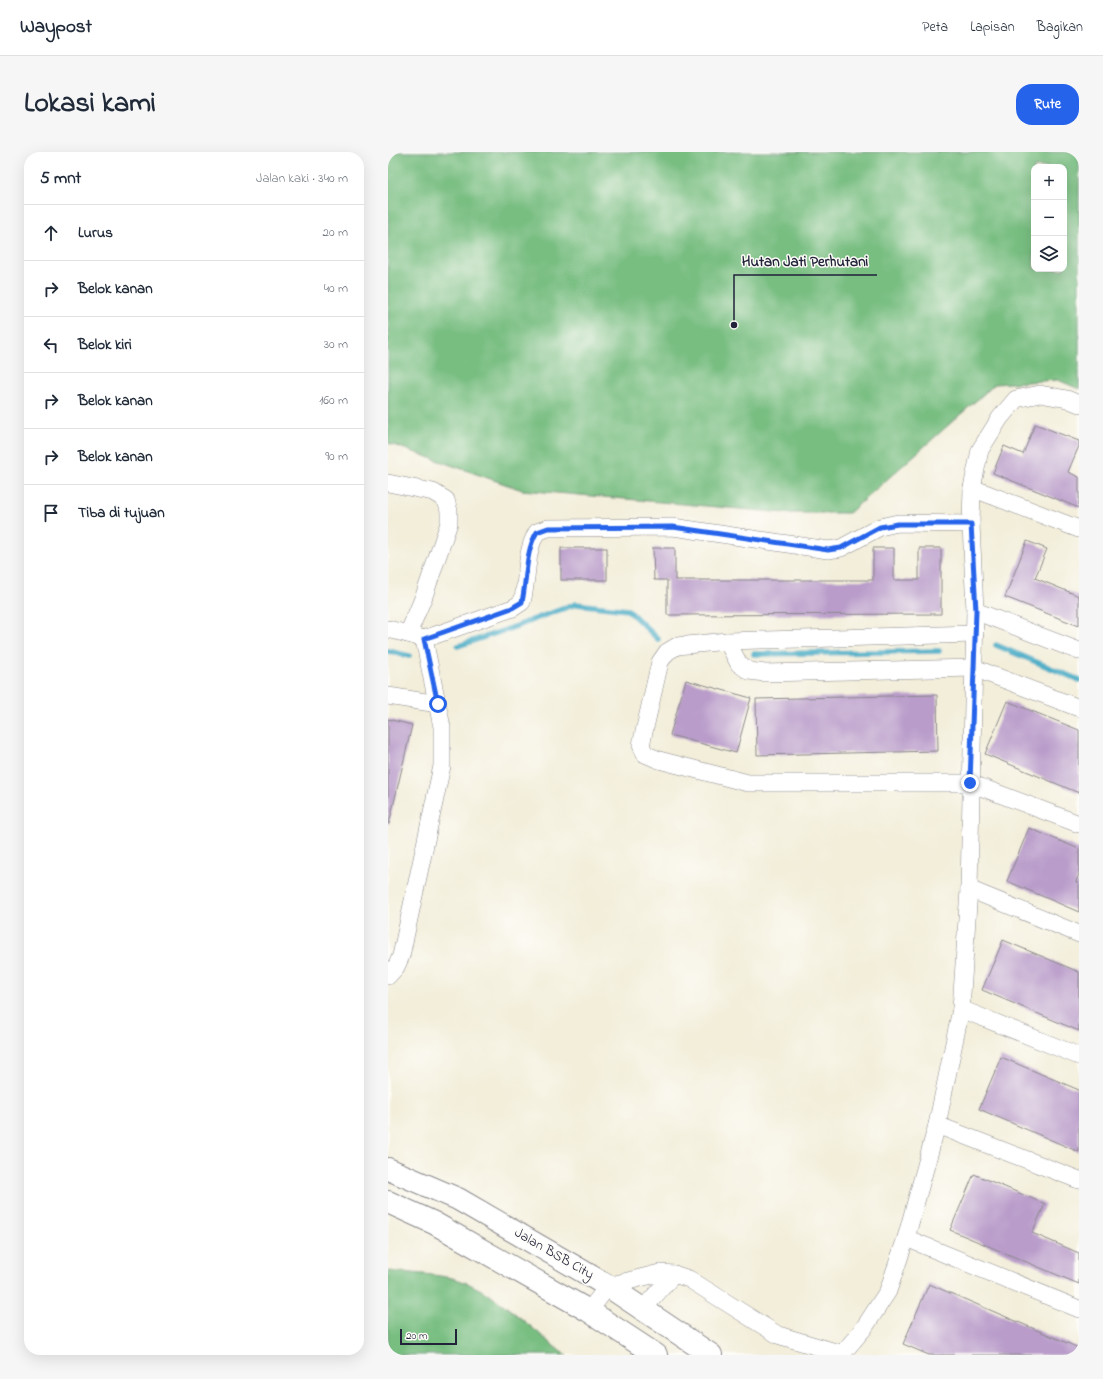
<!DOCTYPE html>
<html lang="id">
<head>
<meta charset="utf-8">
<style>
  :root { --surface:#fff; --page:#f6f6f7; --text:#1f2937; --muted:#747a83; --line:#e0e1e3; --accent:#2563eb }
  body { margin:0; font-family:"Indie Flower",sans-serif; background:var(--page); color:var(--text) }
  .controls { position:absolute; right:12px; top:12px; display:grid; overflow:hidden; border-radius:8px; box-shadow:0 4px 16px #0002 }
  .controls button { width:36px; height:36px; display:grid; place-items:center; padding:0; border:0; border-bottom:1px solid var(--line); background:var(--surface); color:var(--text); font:20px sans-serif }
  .scale { position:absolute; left:12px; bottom:10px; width:57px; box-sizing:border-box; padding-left:4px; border:2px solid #22223b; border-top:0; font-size:11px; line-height:14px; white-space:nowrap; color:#22223b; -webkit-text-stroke:3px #fdfcf7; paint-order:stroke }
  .stop { position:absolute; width:12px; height:12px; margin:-9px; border:3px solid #2563eb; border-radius:50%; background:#fff }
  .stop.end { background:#2563eb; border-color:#fff; box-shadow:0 1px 4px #0008 }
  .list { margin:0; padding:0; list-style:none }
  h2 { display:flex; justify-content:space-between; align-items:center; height:52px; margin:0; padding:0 16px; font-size:17px }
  h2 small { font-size:13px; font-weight:400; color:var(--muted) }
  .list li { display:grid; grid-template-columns:26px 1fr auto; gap:12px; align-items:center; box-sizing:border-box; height:56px; padding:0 16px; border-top:1px solid var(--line) }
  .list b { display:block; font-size:15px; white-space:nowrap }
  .list em { font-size:13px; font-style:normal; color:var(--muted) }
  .icon { flex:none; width:22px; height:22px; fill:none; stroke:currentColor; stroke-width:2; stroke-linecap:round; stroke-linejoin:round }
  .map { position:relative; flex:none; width:691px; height:1203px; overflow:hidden; border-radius:16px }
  header { display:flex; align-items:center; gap:24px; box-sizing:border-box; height:56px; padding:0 20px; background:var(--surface); border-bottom:1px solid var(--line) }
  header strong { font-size:19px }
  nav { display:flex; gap:22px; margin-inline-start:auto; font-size:14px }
  .intro { display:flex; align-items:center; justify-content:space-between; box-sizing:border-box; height:96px; padding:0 24px }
  h1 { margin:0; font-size:28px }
  .button { padding:10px 18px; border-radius:16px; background:var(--accent); color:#fff; font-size:14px; font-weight:700 }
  main { display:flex; gap:24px; padding:0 24px }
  aside { flex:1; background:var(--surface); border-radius:16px; box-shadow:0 4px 16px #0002 }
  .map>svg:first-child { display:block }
  .forest { fill:#78be81; stroke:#4d705e; fill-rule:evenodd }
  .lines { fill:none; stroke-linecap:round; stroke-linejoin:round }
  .stream { stroke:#45aac5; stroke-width:5.5 }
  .building { fill:#b99cca }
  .minor-casing { stroke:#8a888a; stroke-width:18 }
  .tertiary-casing { stroke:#8a888a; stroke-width:24 }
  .minor { stroke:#fff; stroke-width:17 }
  .tertiary { stroke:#fff; stroke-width:22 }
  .route { stroke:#2563eb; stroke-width:5 }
  .labels { text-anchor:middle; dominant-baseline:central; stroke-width:3; stroke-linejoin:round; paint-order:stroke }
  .street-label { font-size:14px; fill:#22223b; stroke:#fdfcf7 }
  .leader { fill:none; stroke:#22223b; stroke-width:1.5 }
  .callout-dot { fill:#22223b; stroke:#fdfcf7; stroke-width:1.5 }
  .callout-label { font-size:15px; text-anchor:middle; font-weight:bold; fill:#22223b; stroke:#fdfcf7; stroke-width:3; stroke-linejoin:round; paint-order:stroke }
</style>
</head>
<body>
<header>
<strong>Waypost</strong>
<nav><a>Peta</a><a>Lapisan</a><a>Bagikan</a></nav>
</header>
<div class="intro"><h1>Lokasi kami</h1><a class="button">Rute</a></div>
<main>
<aside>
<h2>5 mnt<small>Jalan kaki · 340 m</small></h2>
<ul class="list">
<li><svg class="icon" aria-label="ahead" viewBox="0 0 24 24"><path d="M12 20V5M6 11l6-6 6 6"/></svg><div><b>Lurus</b></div><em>20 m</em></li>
<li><svg class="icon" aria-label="right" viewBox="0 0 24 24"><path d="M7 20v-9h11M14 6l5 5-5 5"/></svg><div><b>Belok kanan</b></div><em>40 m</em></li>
<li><svg class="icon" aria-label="left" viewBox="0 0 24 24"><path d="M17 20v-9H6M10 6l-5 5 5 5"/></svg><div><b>Belok kiri</b></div><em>30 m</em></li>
<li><svg class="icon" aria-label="right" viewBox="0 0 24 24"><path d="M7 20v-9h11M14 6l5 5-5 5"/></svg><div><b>Belok kanan</b></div><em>160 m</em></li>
<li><svg class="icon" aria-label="right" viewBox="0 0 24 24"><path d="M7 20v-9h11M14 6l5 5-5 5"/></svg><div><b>Belok kanan</b></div><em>90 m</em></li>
<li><svg class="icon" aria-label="arrive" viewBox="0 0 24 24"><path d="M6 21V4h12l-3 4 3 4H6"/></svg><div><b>Tiba di tujuan</b></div></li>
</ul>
</aside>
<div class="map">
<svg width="691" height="1203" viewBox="0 0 691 1203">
  <rect width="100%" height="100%" fill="#fdfcf7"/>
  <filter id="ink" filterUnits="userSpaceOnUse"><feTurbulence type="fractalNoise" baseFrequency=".025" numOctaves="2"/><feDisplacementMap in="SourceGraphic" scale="8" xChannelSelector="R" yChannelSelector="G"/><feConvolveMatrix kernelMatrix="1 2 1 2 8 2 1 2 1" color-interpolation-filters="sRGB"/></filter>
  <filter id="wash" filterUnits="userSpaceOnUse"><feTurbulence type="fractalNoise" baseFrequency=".012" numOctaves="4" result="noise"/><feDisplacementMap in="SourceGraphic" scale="16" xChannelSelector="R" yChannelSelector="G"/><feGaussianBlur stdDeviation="0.9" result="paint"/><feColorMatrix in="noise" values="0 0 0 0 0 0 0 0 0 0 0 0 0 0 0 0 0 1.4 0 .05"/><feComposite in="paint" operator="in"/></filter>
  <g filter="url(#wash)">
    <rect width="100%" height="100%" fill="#f3eeda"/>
    <g class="forest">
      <path d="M0,0h691v237l-21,-9 -63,4 -146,129h-63l-264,-23 -134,-47zM646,15h30v102h-30z"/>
      <path d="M0,1119c20,2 45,3 64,7 38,9 78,49 108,73l7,4h-179z"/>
    </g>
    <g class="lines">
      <g class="stream">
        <path d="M608,493l83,35"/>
        <path d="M70,494l62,-21 12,-5 44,-16 52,6 30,29"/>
        <path d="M0,499l21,5"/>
        <path d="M366,502l185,-3"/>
      </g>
    </g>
    <g id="blocks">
      <g class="building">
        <path d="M647,272l44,17v5l-11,26 11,5v31l-86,-35 11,-27 19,8z"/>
        <path d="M639,389l20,8 -12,29 44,18v30l-74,-29z"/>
        <rect x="173" y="396" width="46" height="32"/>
        <path d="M265,396h22v32h198v-32h21v32h25v-32h22v66l-274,1v-35h-13z"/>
        <path d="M298,528l65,18 -15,55 -66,-18z"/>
        <path d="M549,543l1,56 -181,4 -1,-56z"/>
        <path d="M619,549l72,29v63l-94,-39z"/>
        <path d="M0,567l24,6 -23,99h-1z"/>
        <path d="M641,676l50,21v25l-3,8 3,2v28l-72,-31z"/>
        <path d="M615,788l76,32v59l-97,-41z"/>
        <path d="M613,905l78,33v62l-100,-43z"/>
        <path d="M586,1022l71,30 -13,29 47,20v31l-129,-54z"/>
        <path d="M541,1132l150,64v7h-150l-26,-11z"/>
      </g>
    </g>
  </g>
  <g filter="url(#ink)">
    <use href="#blocks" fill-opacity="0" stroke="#8a888a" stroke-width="1"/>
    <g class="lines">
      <defs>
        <g id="minor">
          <path d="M0,331l45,9 13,8 3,11v12l-25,73 -16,38 16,5 18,88v39l-41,190 -5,11 -8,9"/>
          <path d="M584,336l107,41"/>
          <path d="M587,459l104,40"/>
          <path d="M0,477l20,5"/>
          <path d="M587,482l-248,7 -50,5 -10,6 -7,10 -19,83 4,9 14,6 89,23h222l109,41"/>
          <path d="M36,487l89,-31 9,-6c6,-22 3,-51 15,-70l11,-4 125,-1 155,23 13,-2 39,-21 18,-4 73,1"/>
          <path d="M339,489l12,23 10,7 16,2 209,-5 105,40"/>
          <path d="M0,544l50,8"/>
          <path d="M581,737l110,45"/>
          <path d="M573,857l118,47"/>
          <path d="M549,973l142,55"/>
          <path d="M518,1086l173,71"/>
          <path d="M255,1157l31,-35"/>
          <path d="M201,1159l19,-25 52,-13 14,1 15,5 89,56 64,19 22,-26 24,-37 18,-53 31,-113 24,-116 8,-120 6,-278 -4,-87 1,-36 8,-38 20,-32 16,-19 24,-5 27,5 12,5"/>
        </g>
        <g id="tertiary">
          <path d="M0,1017l70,30 150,87 103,69"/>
          <path d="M0,1050l46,21 155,88 67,44"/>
        </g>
      </defs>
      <use href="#minor" class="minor-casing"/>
      <use href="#tertiary" class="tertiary-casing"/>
      <use href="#minor" class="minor"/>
      <use href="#tertiary" class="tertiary"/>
    </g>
  </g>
  <g class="lines" filter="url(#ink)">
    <path class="route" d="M50,552l-14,-65 88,-31 10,-6c5,-22 3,-51 15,-70l11,-4 125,-1 155,23 13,-2 39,-21 18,-3h73l5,87 -6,172"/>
  </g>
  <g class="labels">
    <g class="street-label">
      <text transform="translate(166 1102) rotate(30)">Jalan BSB City</text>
    </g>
  </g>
  <path class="leader" d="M346 173L346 123H489"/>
  <circle class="callout-dot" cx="346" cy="173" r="4"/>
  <g class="callout-label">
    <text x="417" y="114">Hutan Jati Perhutani</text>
  </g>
</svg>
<div class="controls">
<button>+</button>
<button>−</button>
<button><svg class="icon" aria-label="layers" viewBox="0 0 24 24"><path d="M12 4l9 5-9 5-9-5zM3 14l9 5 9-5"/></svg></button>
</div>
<div class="scale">20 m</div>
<div class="stop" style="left:50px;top:552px"></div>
<div class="stop end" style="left:582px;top:631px"></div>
</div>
</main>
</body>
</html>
